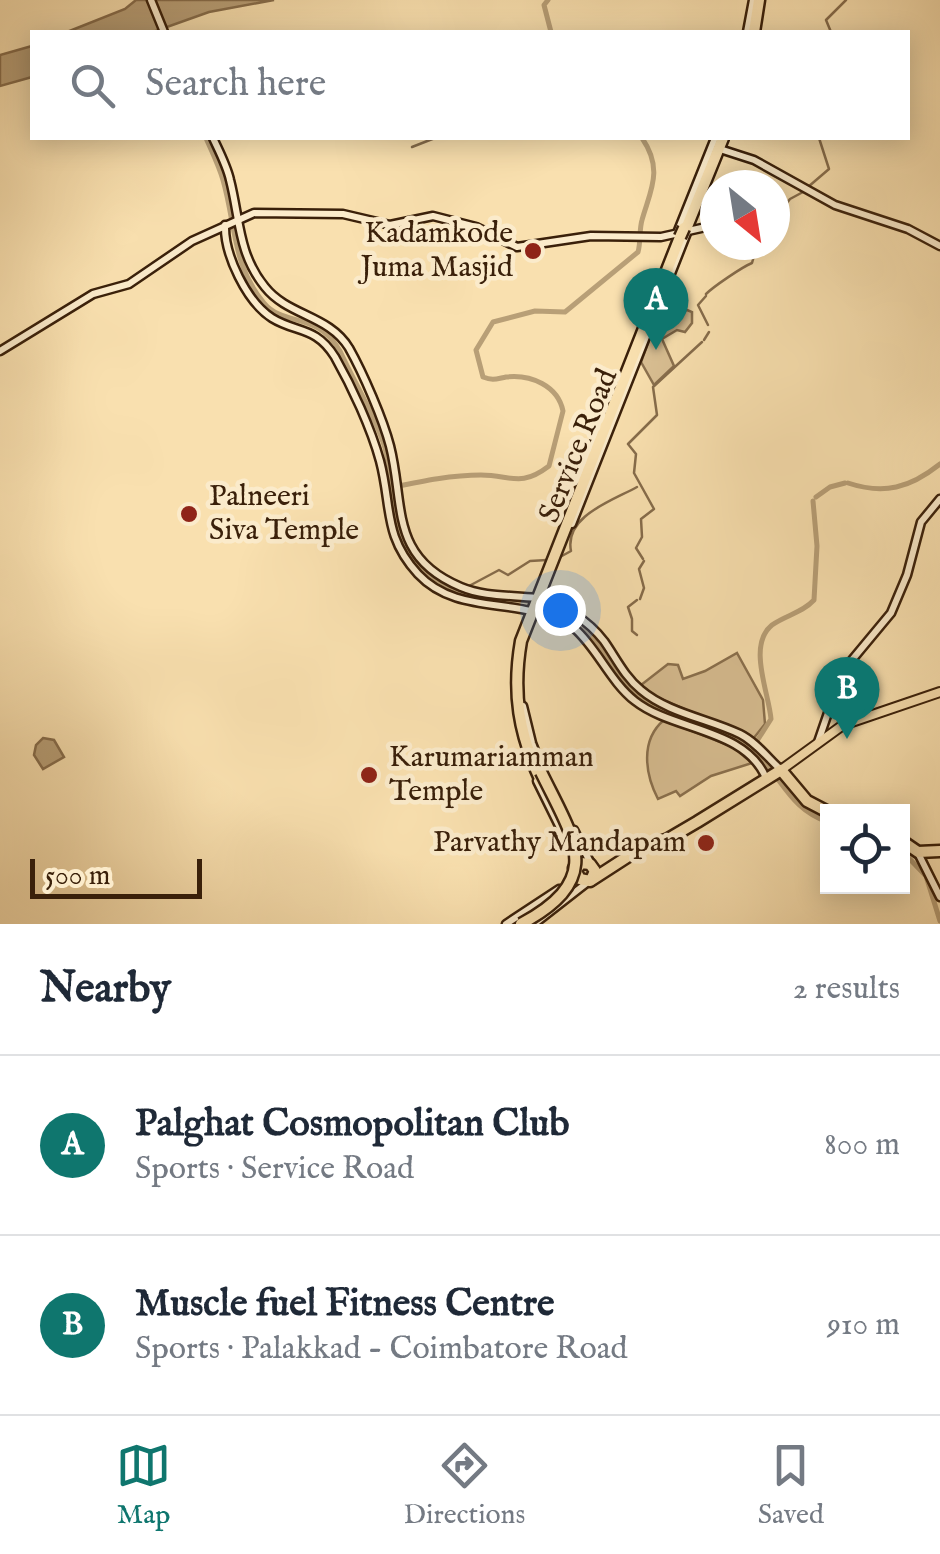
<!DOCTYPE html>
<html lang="en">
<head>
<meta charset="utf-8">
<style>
  :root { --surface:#fff; --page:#f6f6f7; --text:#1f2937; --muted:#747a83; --line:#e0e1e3; --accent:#0f766e }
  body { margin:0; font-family:"IM FELL English",serif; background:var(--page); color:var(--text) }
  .controls { position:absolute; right:30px; bottom:30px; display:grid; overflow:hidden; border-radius:0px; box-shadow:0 5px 25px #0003 }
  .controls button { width:90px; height:90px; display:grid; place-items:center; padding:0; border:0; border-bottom:2px solid var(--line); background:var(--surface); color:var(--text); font:50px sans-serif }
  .compass { position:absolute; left:700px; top:170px; width:90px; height:90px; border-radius:50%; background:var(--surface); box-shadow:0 5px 25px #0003; rotate:150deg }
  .scale { position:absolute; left:30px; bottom:25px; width:172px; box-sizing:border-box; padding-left:10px; border:5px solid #3a200a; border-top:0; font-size:28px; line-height:35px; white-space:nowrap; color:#3a200a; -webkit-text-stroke:8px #fbebcb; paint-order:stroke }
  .you { position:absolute; left:560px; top:610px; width:35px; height:35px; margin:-25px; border:8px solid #fff; border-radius:50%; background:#1a73e8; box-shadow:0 0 0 15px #1a73e833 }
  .badge { display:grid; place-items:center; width:65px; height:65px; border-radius:50%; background:var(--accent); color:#fff; font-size:32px; font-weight:700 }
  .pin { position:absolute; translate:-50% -82px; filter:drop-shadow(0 2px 5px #0008) }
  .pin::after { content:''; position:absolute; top:52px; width:35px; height:30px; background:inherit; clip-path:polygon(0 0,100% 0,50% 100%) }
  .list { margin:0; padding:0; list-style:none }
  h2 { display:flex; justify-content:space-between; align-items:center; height:130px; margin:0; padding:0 40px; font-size:42px }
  h2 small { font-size:32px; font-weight:400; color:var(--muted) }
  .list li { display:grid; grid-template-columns:65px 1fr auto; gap:30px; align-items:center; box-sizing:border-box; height:180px; padding:0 40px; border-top:2px solid var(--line) }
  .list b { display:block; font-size:38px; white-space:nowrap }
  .list p { margin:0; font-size:32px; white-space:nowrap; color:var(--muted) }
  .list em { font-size:32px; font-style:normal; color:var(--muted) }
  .icon { flex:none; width:55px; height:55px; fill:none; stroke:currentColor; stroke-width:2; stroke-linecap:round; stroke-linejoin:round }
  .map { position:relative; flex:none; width:940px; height:924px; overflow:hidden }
  .search { position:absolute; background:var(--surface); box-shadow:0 5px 25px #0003; left:30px; right:30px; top:30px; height:110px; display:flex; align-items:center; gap:25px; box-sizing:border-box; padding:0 35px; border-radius:0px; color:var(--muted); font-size:38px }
  .sheet { height:490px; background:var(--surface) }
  nav { display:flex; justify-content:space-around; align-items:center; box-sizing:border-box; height:140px; border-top:2px solid var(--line); background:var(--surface); font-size:28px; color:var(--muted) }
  nav a { display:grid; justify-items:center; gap:5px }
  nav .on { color:var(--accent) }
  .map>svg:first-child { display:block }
  .green { fill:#d9bf93; stroke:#8a704e; stroke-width:2.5 }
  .water { fill:#b89f77; stroke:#866c4b; stroke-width:2.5 }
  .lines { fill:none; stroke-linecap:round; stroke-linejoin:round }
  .stream { stroke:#866c4b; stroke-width:2.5 }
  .canal { stroke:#b89f77; stroke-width:5 }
  .secondary-casing { stroke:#3a200a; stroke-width:11 }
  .primary-casing { stroke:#3a200a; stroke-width:12 }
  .highway-casing { stroke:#3a200a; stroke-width:15 }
  .secondary { stroke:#fbebcb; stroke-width:6 }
  .primary { stroke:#f9e0af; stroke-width:8 }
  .highway { stroke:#f9e0af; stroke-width:10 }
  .highway-bridge-casing { stroke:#3a200a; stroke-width:15; stroke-linecap:butt }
  .highway-bridge { stroke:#f9e0af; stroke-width:10 }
  .poi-dot { fill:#8f2418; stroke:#fbebcb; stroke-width:4 }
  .labels { text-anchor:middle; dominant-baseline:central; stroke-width:9; stroke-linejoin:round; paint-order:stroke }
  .poi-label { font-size:30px; fill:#3a200a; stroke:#fbebcb; text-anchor:end }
  .street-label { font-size:30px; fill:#3a200a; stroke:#fbebcb }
</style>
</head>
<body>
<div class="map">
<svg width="940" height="924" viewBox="0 0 940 924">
  <rect width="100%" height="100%" fill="#f9e0af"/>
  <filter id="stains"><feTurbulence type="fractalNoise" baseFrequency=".002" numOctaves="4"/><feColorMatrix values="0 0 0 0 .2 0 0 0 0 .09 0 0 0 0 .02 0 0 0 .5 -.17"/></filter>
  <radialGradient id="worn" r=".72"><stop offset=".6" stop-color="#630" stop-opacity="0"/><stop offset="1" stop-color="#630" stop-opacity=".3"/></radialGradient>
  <g class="green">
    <path d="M664,300l12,16 11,-6 5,2v11l-7,9 -8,-2 -15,9 12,27 -20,19 -13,-23z"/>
    <path d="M737,653l26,47 2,24 -12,15 -101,-44 -11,-10 27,-21 10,1 5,14 22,-8z"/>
    <path d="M664,720l69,27 19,16 -41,13 -31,20 -4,-5 -18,8c-13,-25 -18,-59 6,-79z"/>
  </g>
  <g class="water">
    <path d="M136,0h138l-65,12 -56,20h-86l58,-23z"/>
    <path d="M32,46v31l-32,9v-31z"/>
    <path d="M43,738l11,2 10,17 -21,12 -9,-14 2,-10z"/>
  </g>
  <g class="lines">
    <g class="stream">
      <path d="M831,32l-5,-12 20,-20"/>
      <path d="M412,147l23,-9"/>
      <path d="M808,187l21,-18 -10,-31"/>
      <path d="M775,218l15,-19 13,-7"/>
      <path d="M706,294c7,-7 36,-27 46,-31l5,-18"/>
      <path d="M706,296l-8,9 10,20"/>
      <path d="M704,340l5,-8"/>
      <path d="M560,557l11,-6c-7,-35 41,-50 66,-64"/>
      <path d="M643,559l-7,-11 6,-11 -1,-18 13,-10 -20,-36 2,-19 -8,-10 29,-29 -4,-28 49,-45"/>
      <path d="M469,586l30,-16 9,5 22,-14 17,-1"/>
      <path d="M640,599l4,-11 -5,-19 5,-8"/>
      <path d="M632,619l-4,-12 9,-7"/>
      <path d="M632,620v11l5,4"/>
    </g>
    <g class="canal">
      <path d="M548,0l-4,5 7,27"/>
      <path d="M206,138c6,14 13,28 17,42 13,45 9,85 41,123 20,24 53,8 76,48 14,31 35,64 45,97 9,33 1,74 23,103 54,72 109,29 164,67 28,19 37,56 63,76 35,26 82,30 117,57 30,23 35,57 76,71"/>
      <path d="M848,483c36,12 62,5 92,-19"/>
      <path d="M394,487c29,-6 58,-12 87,-12 30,0 39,13 68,-9l14,-55c-5,-25 -32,-37 -57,-34 -10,2 -13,4 -23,0l-7,-27 17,-28 42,-11 30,1 73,-60c3,-10 1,-22 4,-32 8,-29 22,-50 0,-82"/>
      <path d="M816,497l14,-10 15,-4"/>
      <path d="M755,744l16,-25c-2,-26 -24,-74 1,-94 14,-10 30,-12 42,-25l3,-54 -4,-45"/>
      <path d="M902,851l24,25 14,45"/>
    </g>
    <defs>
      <g id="secondary">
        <path d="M151,0l13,32"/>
        <path d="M747,32l6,-32"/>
        <path d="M213,138c6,13 14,28 17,42 10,39 8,74 35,107 23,29 64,28 84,61 14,25 34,71 41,98 15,59 -1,111 71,141 24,10 50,8 75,11"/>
        <path d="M723,150l31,10 81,45 73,24 32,17"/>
        <path d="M225,225c-1,30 22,77 47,93 24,15 44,8 63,39 17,30 36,71 45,104 12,45 3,75 38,113 31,33 74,28 113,37"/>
        <path d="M677,233l38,-95"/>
        <path d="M0,351l93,-57 36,-10 63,-43 62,-28 89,1 47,11 43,-9 43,11 41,20 74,-11 70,1 54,-12"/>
        <path d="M579,479l25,-62"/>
        <path d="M572,524l115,-291"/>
        <path d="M540,598c25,9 47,21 64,43 12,17 20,35 37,49 27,23 68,29 99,44 16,8 28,24 41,36"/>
        <path d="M535,612c53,3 64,61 100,89 38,30 110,27 131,77"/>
        <path d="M523,706l9,37 11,28"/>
        <path d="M818,742l24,-70 49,-59 16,-38 14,-53 19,-23"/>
        <path d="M537,781l32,65"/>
        <path d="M574,830l17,34"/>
        <path d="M919,855l21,42"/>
        <path d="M506,924l53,-35"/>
        <path d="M534,924l54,-42"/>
      </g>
      <path id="primary" d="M781,770l62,-45 97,-33"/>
      <g id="highway">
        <path d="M754,32l5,-32"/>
        <path d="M686,229l37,-91"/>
        <path d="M541,781c-22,-47 -29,-88 -20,-140l159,-404"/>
        <path d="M902,841l16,11 22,-1"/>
        <path d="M574,868l6,11 10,2 51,-33 27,-9 29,-17 84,-52 26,31 21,11"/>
        <path d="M576,870l5,-7 9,1 5,7 -4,9"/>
      </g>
    </defs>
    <use href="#secondary" class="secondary-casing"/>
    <use href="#primary" class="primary-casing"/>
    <use href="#highway" class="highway-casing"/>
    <use href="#secondary" class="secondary"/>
    <use href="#primary" class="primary"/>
    <use href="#highway" class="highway"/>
    <defs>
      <g id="highway-bridge">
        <path d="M680,237l4,-9"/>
        <path d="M521,924c85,-46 53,-84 20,-152"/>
      </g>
    </defs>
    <use href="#highway-bridge" class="highway-bridge-casing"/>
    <use href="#highway-bridge" class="highway-bridge"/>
  </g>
  <g class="poi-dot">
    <circle cx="533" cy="251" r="10"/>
    <circle cx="189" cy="514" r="10"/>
    <circle cx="369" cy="775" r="10"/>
    <circle cx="706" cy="843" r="10"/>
  </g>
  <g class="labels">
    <g class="poi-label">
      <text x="513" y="234">Kadamkode<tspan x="513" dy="34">Juma Masjid</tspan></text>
      <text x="209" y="497" text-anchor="start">Palneeri<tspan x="209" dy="34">Siva Temple</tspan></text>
      <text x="389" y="758" text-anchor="start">Karumariamman<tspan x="389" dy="34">Temple</tspan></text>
      <text x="686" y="843">Parvathy Mandapam</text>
    </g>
    <g class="street-label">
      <text transform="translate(579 446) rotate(-68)">Service Road</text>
    </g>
  </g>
  <rect width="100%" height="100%" filter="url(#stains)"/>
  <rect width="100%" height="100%" fill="url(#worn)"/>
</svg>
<div class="controls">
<button><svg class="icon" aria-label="locate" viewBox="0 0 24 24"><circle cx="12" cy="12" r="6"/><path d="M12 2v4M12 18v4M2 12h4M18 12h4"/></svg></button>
</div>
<svg class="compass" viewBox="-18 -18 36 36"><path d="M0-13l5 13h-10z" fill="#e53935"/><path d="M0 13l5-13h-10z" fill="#747a83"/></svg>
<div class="scale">500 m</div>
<div class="you"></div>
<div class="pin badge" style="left:656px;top:350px">A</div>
<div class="pin badge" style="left:847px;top:739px">B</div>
<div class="search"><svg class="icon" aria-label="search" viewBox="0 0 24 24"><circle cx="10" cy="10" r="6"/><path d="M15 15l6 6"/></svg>Search here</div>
</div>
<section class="sheet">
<h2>Nearby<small>2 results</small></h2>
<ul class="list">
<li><span class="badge">A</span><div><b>Palghat Cosmopolitan Club</b><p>Sports · Service Road</p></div><em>800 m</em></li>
<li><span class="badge">B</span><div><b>Muscle fuel Fitness Centre</b><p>Sports · Palakkad - Coimbatore Road</p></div><em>910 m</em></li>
</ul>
</section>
<nav>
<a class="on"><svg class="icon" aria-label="map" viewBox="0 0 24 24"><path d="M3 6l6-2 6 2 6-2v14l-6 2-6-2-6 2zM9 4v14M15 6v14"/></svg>Map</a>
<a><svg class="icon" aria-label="directions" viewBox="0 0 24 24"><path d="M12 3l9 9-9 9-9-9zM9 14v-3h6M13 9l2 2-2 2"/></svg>Directions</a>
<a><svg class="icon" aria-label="saved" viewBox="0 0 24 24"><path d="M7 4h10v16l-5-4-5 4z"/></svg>Saved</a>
</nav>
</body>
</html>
